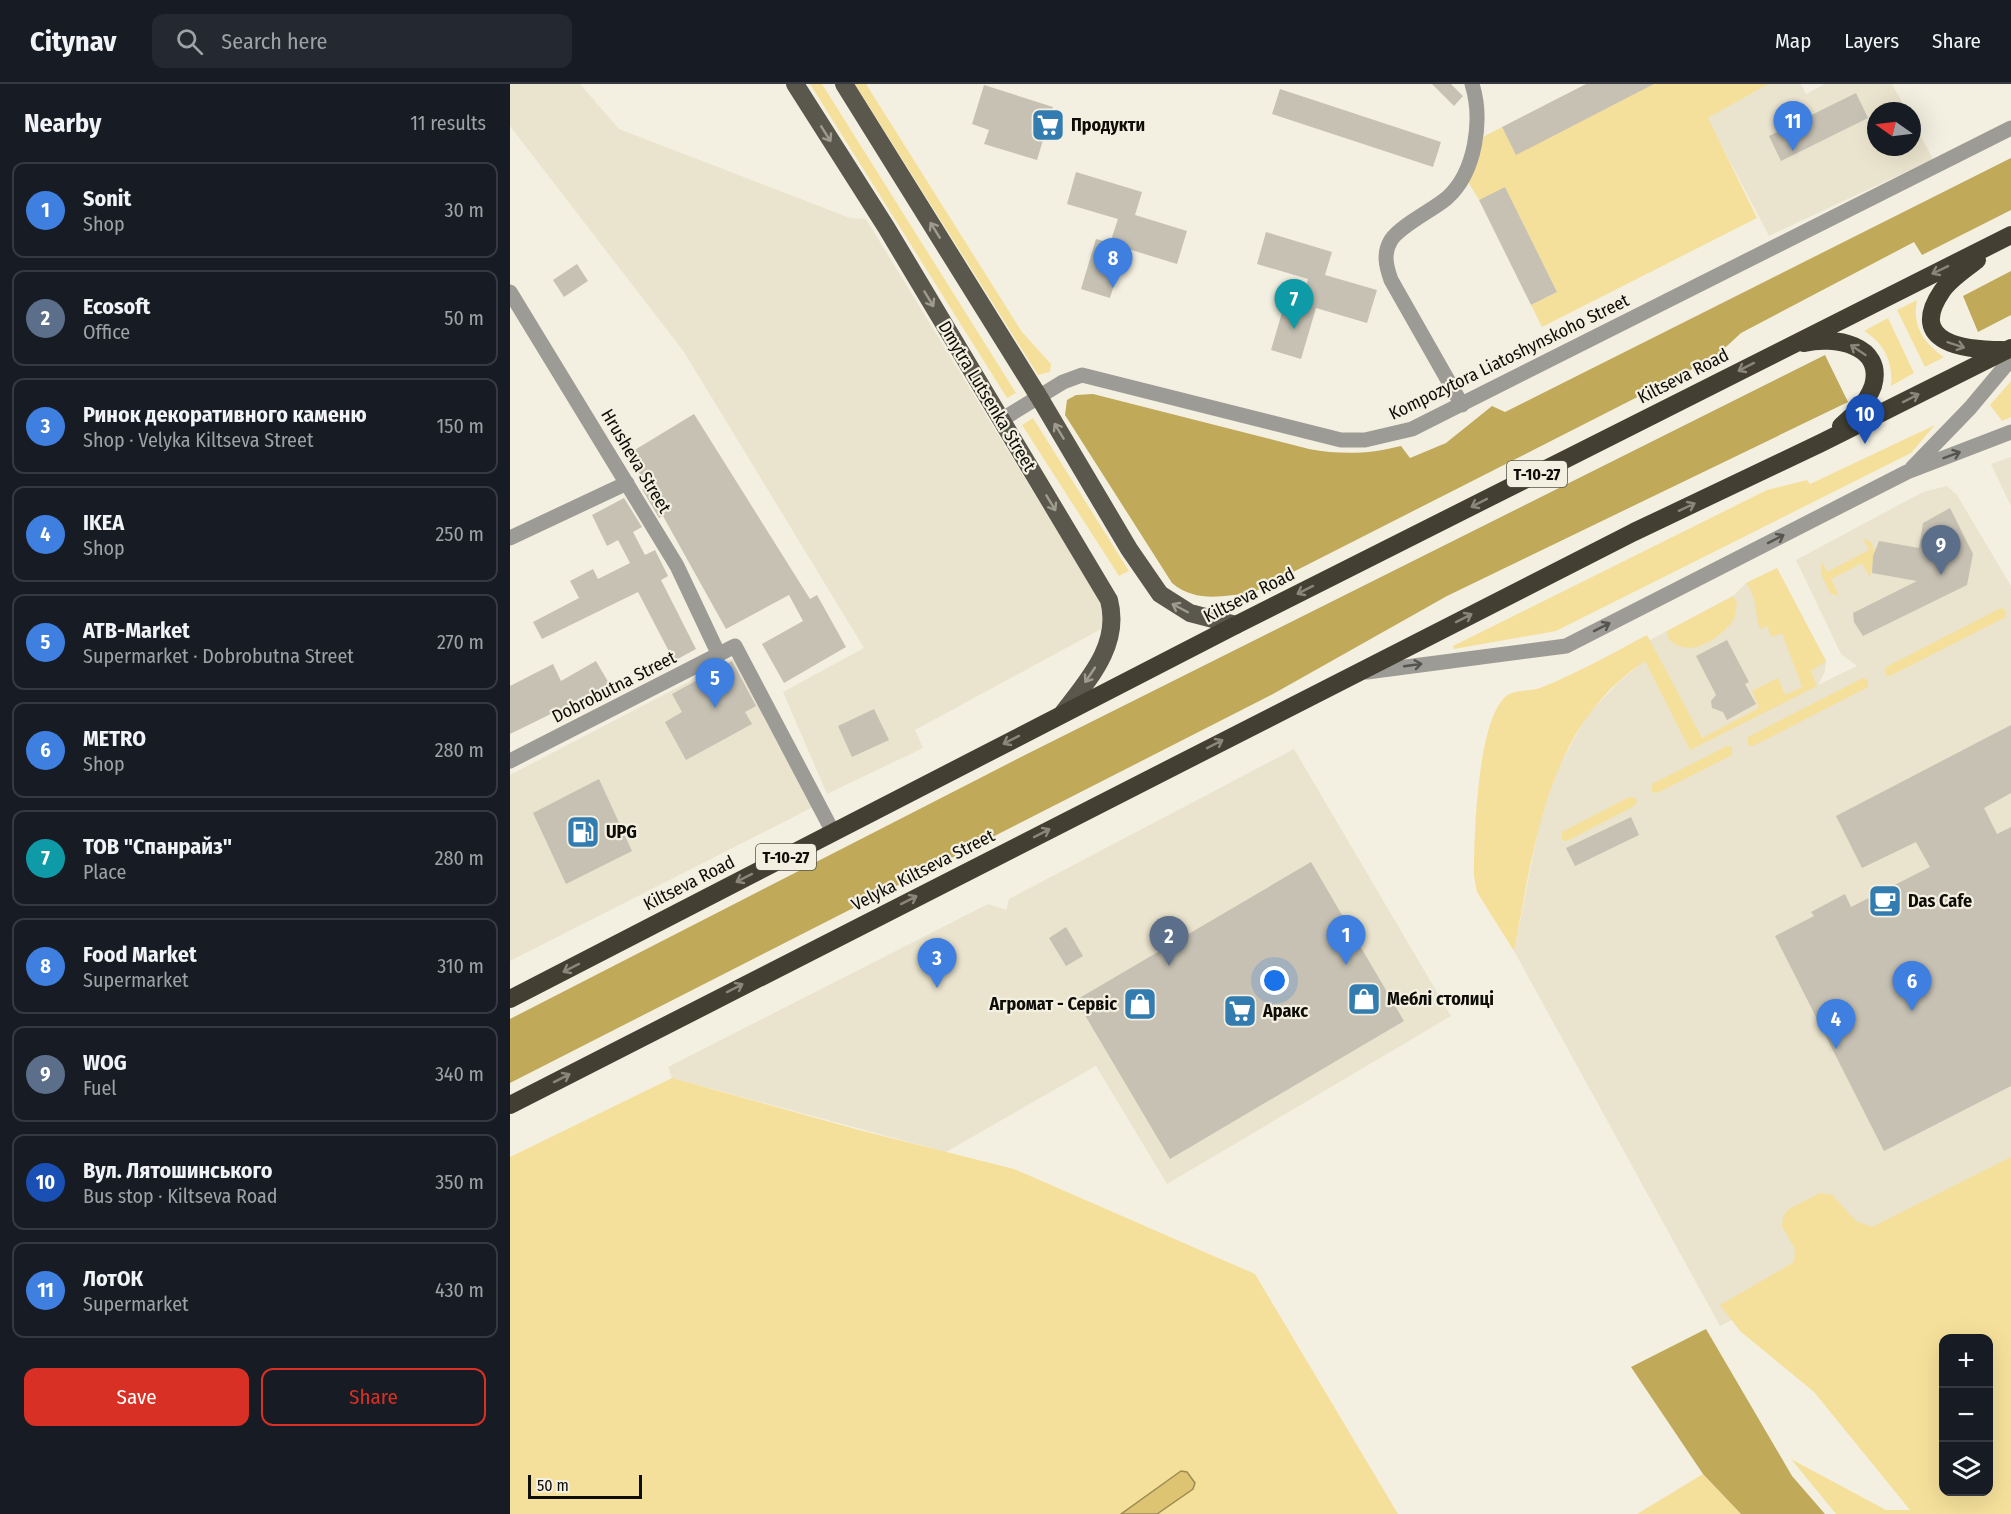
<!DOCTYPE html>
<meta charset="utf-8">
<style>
body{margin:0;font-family:"Fira Sans Condensed",sans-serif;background:#242831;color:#f1f3f6}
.controls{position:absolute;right:18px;bottom:18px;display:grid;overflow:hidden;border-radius:12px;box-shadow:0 6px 24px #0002}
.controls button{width:54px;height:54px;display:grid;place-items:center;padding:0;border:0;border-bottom:2px solid #363941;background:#171b24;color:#f1f3f6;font:30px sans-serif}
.compass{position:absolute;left:1357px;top:18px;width:54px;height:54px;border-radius:50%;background:#171b24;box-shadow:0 6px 24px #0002;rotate:284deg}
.scale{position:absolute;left:18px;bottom:15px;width:114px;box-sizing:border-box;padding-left:6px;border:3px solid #0f0d08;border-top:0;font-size:16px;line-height:21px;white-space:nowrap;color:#0f0d08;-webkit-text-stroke:4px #f4f0e1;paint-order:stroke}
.you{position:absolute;left:765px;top:897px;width:21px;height:21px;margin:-15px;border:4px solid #fff;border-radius:50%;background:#1a73e8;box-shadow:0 0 0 9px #1a73e833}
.badge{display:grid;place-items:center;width:39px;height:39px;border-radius:50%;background:#d93025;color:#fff;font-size:20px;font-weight:700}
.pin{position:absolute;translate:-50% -50px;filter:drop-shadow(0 2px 3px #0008)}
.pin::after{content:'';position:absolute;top:32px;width:21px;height:18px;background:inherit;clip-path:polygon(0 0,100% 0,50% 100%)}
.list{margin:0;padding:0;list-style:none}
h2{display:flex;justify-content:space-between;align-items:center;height:78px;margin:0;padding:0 24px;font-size:26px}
h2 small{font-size:20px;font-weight:400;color:#9ea1a6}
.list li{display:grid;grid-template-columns:39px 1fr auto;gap:18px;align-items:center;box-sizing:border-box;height:96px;margin:0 12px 12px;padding:0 12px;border:2px solid #363941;border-radius:12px}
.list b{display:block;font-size:22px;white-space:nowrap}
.list p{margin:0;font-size:20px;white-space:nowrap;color:#9ea1a6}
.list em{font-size:20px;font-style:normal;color:#9ea1a6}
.actions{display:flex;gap:12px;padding:18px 24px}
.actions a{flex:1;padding:14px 0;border:2px solid #d93025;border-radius:12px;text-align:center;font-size:21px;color:#d93025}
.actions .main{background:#d93025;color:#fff}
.icon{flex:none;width:33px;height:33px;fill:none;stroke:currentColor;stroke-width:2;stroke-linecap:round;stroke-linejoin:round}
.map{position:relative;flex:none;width:1501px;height:1430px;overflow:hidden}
header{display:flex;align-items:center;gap:36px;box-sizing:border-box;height:84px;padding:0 30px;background:#171b24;border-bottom:2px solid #363941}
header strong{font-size:28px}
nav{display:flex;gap:33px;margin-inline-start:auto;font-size:21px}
.search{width:420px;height:54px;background:#242831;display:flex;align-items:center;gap:15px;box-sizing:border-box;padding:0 21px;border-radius:12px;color:#9ea1a6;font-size:22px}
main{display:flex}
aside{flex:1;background:#171b24}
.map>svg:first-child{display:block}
.built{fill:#eae3cd}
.green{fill:#f5e09b;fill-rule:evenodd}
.forest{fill:#c0a958}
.water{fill:#dcc473;stroke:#9e8d53;stroke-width:1.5}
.building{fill:#c6c1b3}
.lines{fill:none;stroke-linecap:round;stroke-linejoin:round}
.minor{stroke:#9d9b95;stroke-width:15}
.major{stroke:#5a574c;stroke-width:18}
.highway{stroke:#433f33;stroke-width:18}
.oneway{stroke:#9f9c8f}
.oneway2{stroke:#8a8679}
.oneway3{stroke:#56544e}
.labels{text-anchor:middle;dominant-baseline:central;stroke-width:4.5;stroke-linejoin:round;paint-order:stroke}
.shield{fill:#f4f0e1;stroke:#545149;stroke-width:1.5}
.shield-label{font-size:16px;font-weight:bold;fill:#0f0d08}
.poi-label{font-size:18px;font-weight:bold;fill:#0f0d08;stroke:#f4f0e1;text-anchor:start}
.street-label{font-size:18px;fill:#0f0d08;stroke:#f4f0e1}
</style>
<header>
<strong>Citynav</strong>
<div class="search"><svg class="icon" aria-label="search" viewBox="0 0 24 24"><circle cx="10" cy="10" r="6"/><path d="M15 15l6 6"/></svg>Search here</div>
<nav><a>Map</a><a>Layers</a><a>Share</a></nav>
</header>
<main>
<aside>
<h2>Nearby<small>11 results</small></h2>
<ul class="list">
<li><span class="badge" style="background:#3f7fe0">1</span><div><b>Sonit</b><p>Shop</p></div><em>30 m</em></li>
<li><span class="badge" style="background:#5c6f8a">2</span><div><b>Ecosoft</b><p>Office</p></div><em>50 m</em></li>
<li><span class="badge" style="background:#3f7fe0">3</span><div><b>Ринок декоративного каменю</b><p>Shop · Velyka Kiltseva Street</p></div><em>150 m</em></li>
<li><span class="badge" style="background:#3f7fe0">4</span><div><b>IKEA</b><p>Shop</p></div><em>250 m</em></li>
<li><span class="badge" style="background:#3f7fe0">5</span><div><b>ATB-Market</b><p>Supermarket · Dobrobutna Street</p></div><em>270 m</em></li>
<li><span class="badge" style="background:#3f7fe0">6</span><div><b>METRO</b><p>Shop</p></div><em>280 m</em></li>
<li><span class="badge" style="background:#0f9aa8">7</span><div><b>ТОВ &quot;Спанрайз&quot;</b><p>Place</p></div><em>280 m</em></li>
<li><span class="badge" style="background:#3f7fe0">8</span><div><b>Food Market</b><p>Supermarket</p></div><em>310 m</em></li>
<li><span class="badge" style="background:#5c6f8a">9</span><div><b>WOG</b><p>Fuel</p></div><em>340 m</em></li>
<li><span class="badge" style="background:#1a4fb4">10</span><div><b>Вул. Лятошинського</b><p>Bus stop · Kiltseva Road</p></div><em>350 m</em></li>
<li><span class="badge" style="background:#3f7fe0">11</span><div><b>ЛотОК</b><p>Supermarket</p></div><em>430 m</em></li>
</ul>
<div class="actions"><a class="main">Save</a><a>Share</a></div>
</aside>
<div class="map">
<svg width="1501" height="1430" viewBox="0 0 1501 1430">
<rect width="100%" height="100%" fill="#f4f0e1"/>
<path class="built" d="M0,0H70L109,45L340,134L356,135L596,527L593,544L405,646L413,664L317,710L273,608L354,564L174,268L0,42Z
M1258,0H1291L1296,10L1315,0H1382L1397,27H1366V63H1402V36L1423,75L1259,152L1197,34Z
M1501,373V422L1481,380Z
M1437,402L1447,411L1501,502V1091L1210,1242L1004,867L1031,732L1049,682L1078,630L1109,598L1134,577L1127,563L1223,512L1236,499L1267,484L1316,577L1315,587L1308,601L1347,582L1331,570L1286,476L1413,408Z
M226,573L303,723L0,877V691Z
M784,665L941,932L657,1100L586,982L436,1068L162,994L158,983L478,820L496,826L499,815Z"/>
<path class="green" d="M300,0H312L506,309L497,314Z
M345,0H356L512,248L541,280L540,288L528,291Z
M1144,0H1258L1198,34L1247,134L1032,243L1021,221L1047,208L995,104L969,116L957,96L969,55L992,43L1006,70Z
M1407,216C1402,241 1413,259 1434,273L1415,283L1387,226Z
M1378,234L1404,289L1381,302C1383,278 1375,260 1354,247Z
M1501,297V333L1492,337L1480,321Z
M523,334L619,487L609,492L512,341Z
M1425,341L1401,369L1046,547L944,565L943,562L1257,406L1297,396L1300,400Z
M1353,454L1361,458L1365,468L1360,493L1352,479L1321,495L1329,512L1320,509L1312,492L1311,476L1317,488L1359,466Z
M1267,484L1316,577L1301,587L1307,602L1180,666L1135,577C1036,643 1025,760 1004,867L967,808L964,792C964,752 967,640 995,613C1004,605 1019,608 1030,604C1066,590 1103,569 1137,551L1192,654L1249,624L1242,607L1268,594L1275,611L1292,603L1272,549L1261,553L1257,542L1250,545C1244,528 1248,514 1236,499Z
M1223,512L1227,519L1224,536C1209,555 1178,577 1158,554L1157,547Z
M1491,524L1495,526L1496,533L1380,592L1375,591L1376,583Z
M1353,594L1358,596V603L1243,662L1238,661V653Z
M1217,662L1222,663V671L1147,709L1142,708V700Z
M1119,713L1125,714L1127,718L1124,722L1057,757L1052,756V748Z
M162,994L349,1046L504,1085L745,1190L888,1430H0V1073Z
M1501,1073V1430H1326L1281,1375L1376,1426H1400L1304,1308L1230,1247L1210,1221L1284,1178L1285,1165L1272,1143L1273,1133L1279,1125L1310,1109L1322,1111L1346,1137L1362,1143ZM1434,1254H1478V1408H1434Z
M1193,1390L1231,1430H1127Z"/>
<path class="forest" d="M1501,74V126L1412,171L1404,158L1231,249L1204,274L742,509C712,512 686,519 662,499L555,331L557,316L566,311L583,310L799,365C832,371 859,370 891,362L900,374L936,359L982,322L995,328Z
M1501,187V231L1468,248L1453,212Z
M1315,271L1338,318L937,512L763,610L0,999V935L515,671Z
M1196,1245L1282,1392L1315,1430H1231L1193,1390L1121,1283Z"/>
<path class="water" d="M671,1387L677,1388L685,1399L683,1405L647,1430H611Z"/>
<path class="building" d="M922,0H941L953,12L944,22Z
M1076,0H1144L1006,71L992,43Z
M474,1L543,23L527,76L474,60L479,46L462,40Z
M770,5L931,58L923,83L762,30Z
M1346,9L1358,34L1271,77L1259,52Z
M566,88L632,108L625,131L677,147L667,180L615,164L600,214L571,205L586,155L600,159L608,135L557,120Z
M995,103L1047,208L1021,221L969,116Z
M756,148L822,168L815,191L867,206L857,239L806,224L791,275L761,266L776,215L791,219L798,195L747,180Z
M67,180L78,197L54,213L43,196Z
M184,330L300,515L307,511L336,563L274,599L252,560L293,537L279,511L216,545L153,432L149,434L132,405L137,403L118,370Z
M114,414L132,443L123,448L135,471L145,466L158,492L151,496L186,565L164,577L128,508L32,555L23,538L69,514L60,497L83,485L88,495L120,479L108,456L97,462L82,431Z
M1440,424L1463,470L1457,501L1353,552L1344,538L1343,529L1407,497L1362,489L1363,472L1369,457L1409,464L1413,439Z
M1217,556L1239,598L1235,600L1246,620L1217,636L1213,628L1202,624L1201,617L1206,611L1186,572Z
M86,577L100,601L0,650V602L43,580L51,597Z
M222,577L246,622L235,628L242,640L176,676L155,638L172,628L162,610Z
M364,625L379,656L342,673L328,642Z
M1501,641V709L1474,724L1487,750L1501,743V1002L1374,1067L1265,852L1304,832L1301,828L1335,810L1341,823L1420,783L1406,758L1352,784L1326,732Z
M89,695L122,767L56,800L23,729Z
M1121,733L1129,751L1065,782L1056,764Z
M801,778L894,937L660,1075L566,916Z
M556,843L573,872L556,882L539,854Z"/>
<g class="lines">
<path class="minor" d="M0,208L167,482L209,571
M952,321L881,196C876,182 873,169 881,156C891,141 923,126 937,114C966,88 973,35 962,0
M491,336L553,298L572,291L831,356H855L902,345L1501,44
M1402,384L1460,324L1501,275
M0,454L117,399
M857,588L1056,562L1397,388L1501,348
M0,677L225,562L323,748"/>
<path class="major" d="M285,0L376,143L599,516C611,561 578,596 553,629
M334,0L529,313L619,465L650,510L680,529L726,541"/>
<path class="highway" d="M1467,176C1456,185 1440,195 1432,207C1396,260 1456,266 1493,266
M1294,259C1323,252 1375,260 1363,302C1357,319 1344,331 1331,342
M0,915L726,541L1501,151
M0,1021L1124,448L1311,359L1501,264"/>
</g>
<defs><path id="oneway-shaft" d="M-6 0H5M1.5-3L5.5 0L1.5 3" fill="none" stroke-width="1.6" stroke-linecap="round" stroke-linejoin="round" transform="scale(1.5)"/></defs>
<g class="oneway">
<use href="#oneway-shaft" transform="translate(316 50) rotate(58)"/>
<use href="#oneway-shaft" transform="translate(425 146) rotate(-122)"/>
<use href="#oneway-shaft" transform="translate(419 215) rotate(59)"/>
<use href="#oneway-shaft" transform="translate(549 347) rotate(-121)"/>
<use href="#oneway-shaft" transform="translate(541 419) rotate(59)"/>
<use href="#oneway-shaft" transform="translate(670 524) rotate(-152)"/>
<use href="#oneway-shaft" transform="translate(580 591) rotate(124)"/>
</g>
<g class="oneway2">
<use href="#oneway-shaft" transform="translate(1430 186) rotate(154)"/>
<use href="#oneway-shaft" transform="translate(1446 261) rotate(18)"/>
<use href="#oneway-shaft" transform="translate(1348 266) rotate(-146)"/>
<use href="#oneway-shaft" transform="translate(1236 283) rotate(153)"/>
<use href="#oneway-shaft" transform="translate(1401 314) rotate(-27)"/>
<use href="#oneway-shaft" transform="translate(969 419) rotate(153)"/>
<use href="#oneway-shaft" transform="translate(1177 423) rotate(-25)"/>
<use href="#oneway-shaft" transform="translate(795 506) rotate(153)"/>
<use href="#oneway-shaft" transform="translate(954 534) rotate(-27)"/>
<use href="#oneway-shaft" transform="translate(501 656) rotate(153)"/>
<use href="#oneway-shaft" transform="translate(705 660) rotate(-27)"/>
<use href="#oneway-shaft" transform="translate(532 749) rotate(-27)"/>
<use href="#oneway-shaft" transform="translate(234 794) rotate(153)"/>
<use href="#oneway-shaft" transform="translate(399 816) rotate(-27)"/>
<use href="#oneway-shaft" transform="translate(61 884) rotate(153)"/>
<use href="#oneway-shaft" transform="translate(225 904) rotate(-27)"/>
<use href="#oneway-shaft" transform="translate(52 994) rotate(-27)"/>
</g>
<g class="oneway3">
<use href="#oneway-shaft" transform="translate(1442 371) rotate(-21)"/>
<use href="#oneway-shaft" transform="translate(1266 455) rotate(-27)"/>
<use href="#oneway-shaft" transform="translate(1092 543) rotate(-27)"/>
<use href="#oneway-shaft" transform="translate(903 581) rotate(-8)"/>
</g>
<defs>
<symbol id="supermarket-square" viewBox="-11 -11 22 22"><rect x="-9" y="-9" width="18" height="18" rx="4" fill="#337cb0" stroke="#f4f0e1"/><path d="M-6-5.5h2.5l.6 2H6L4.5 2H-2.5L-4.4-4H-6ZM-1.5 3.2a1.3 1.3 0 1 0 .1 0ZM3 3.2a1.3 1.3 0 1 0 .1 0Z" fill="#fff"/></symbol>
<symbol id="fuel-square" viewBox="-11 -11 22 22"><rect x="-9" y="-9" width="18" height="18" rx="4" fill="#337cb0" stroke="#f4f0e1"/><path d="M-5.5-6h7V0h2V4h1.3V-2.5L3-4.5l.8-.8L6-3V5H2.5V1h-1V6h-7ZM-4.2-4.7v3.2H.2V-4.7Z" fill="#fff"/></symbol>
<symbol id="cafe-square" viewBox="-11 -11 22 22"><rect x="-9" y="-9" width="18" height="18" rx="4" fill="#337cb0" stroke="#f4f0e1"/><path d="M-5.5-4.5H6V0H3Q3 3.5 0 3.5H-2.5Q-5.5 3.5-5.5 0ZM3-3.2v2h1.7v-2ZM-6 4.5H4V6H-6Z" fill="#fff"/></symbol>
<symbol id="shop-square" viewBox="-11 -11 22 22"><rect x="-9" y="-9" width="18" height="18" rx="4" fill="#337cb0" stroke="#f4f0e1"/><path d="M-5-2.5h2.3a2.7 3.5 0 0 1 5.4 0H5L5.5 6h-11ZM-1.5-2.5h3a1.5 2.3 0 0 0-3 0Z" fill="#fff"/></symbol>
</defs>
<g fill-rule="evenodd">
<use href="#supermarket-square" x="519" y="22" width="38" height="38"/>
<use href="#fuel-square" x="54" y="729" width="38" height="38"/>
<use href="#cafe-square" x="1356" y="798" width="38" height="38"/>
<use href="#shop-square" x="835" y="896" width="38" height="38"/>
<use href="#shop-square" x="611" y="901" width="38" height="38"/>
<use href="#supermarket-square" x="711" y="908" width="38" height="38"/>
</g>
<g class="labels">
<g class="shield">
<rect x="997" y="377" width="60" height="26" rx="4.5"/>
<rect x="246" y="760" width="60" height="26" rx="4.5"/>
</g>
<g class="shield-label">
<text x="1027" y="390">Т-10-27</text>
<text x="276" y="773">Т-10-27</text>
</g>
<g class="poi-label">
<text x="561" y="41">Продукти</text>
<text x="96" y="748">UPG</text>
<text x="1398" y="817">Das Cafe</text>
<text x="877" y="915">Меблі столиці</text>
<text x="607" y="920" text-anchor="end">Агромат - Сервіс</text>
<text x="753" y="927">Аракс</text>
</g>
<g class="street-label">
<text transform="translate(999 273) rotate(-26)">Kompozytora Liatoshynskoho Street</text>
<text transform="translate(1173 292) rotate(-27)">Kiltseva Road</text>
<text transform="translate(477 312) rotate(59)">Dmytra Lutsenka Street</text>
<text transform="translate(126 377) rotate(59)">Hrusheva Street</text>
<text transform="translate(739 511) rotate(-27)">Kiltseva Road</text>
<text transform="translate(104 603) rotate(-27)">Dobrobutna Street</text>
<text transform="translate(413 786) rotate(-27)">Velyka Kiltseva Street</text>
<text transform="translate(179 799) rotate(-27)">Kiltseva Road</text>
</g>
</g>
</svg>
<div class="controls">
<button>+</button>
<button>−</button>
<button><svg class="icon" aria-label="layers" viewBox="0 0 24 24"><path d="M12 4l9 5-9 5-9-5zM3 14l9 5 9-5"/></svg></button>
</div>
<svg class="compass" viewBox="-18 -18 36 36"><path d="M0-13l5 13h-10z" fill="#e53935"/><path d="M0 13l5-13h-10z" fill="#9ea1a6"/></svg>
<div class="scale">50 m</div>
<div class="you"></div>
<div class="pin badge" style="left:836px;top:881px;background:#3f7fe0">1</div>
<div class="pin badge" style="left:659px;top:882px;background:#5c6f8a">2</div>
<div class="pin badge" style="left:427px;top:904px;background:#3f7fe0">3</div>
<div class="pin badge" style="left:1326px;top:965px;background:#3f7fe0">4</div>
<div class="pin badge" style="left:205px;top:624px;background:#3f7fe0">5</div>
<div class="pin badge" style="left:1402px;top:927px;background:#3f7fe0">6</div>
<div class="pin badge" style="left:784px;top:245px;background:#0f9aa8">7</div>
<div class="pin badge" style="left:603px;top:204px;background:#3f7fe0">8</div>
<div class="pin badge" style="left:1431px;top:491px;background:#5c6f8a">9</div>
<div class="pin badge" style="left:1355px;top:360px;background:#1a4fb4">10</div>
<div class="pin badge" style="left:1283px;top:67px;background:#3f7fe0">11</div>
</div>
</main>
